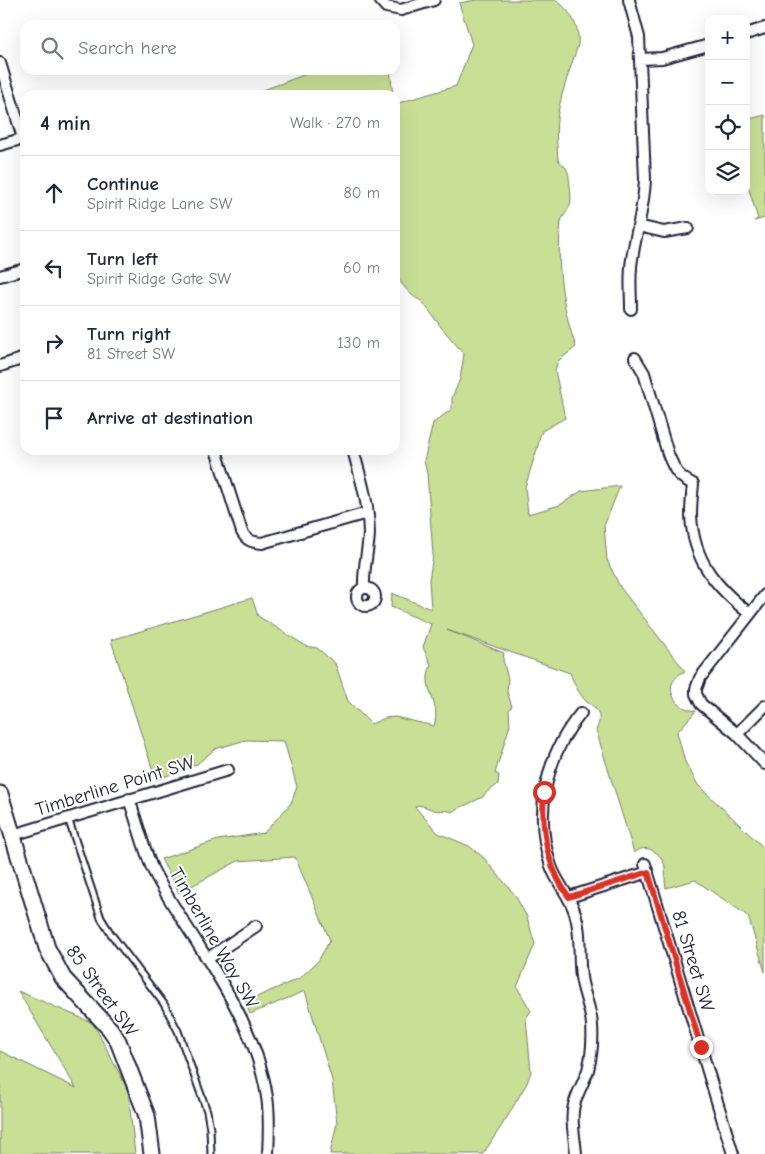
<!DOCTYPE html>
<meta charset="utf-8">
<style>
body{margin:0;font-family:"Comic Neue",sans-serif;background:#f6f6f7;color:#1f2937}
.controls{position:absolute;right:15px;top:15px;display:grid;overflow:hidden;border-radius:10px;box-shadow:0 5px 20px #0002}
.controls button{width:45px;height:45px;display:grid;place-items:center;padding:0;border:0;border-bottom:1px solid #e0e1e3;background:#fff;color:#1f2937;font:25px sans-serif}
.stop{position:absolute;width:15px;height:15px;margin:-11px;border:4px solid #d93025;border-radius:50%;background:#fff}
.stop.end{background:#d93025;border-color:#fff;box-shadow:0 1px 5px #0008}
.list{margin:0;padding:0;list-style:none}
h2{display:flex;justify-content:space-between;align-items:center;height:65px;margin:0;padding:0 20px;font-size:21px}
h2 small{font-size:16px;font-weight:400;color:#747a83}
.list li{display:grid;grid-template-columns:32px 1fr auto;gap:15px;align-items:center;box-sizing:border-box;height:75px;padding:0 20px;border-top:1px solid #e0e1e3}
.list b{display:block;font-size:19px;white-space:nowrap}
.list p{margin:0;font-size:16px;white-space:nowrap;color:#747a83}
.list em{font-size:16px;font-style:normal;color:#747a83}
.icon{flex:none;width:28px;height:28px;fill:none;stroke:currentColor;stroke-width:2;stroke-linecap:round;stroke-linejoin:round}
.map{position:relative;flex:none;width:765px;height:1154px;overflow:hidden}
.search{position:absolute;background:#fff;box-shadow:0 5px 20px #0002;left:20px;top:20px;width:380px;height:55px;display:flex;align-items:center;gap:12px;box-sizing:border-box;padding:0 18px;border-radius:15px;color:#747a83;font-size:19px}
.panel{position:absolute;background:#fff;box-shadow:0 5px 20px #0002;left:20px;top:90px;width:380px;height:365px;border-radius:15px}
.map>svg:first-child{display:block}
.green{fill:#c9df95;stroke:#768068}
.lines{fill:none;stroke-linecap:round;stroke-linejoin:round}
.lane-casing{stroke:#22223b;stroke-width:9}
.street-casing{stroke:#22223b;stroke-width:14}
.secondary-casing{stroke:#22223b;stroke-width:19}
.lane{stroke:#fff;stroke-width:5}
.street{stroke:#fff;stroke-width:10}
.secondary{stroke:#fff;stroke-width:15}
.route{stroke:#d93025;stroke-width:6}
.labels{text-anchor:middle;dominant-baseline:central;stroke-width:4;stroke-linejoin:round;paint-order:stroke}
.street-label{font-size:19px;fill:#22223b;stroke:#fff}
</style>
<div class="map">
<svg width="765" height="1154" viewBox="0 0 765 1154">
<rect width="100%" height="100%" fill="#fff"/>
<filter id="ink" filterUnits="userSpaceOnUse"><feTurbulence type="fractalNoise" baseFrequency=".02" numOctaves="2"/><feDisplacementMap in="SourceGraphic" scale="10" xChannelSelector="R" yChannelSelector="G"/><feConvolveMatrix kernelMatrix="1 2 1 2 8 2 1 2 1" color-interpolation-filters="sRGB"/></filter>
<g filter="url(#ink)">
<path class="green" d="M476,0H557C571,13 580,26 578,45C571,67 562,90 558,113C555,128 557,144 558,160C564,165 569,170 569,178C570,186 572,198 570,205C568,212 562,216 561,222C556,265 562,306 576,347L558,361L555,370L565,418L542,431L540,436L538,446L525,487L528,514L560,505L581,491L620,486L604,526L607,560L620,587L685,671C661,682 671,708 696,711L677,732L685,762L698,785L765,849V972L748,916L695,880L666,888C664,881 666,875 665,868C664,857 652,846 641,849C638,850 636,852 634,853L596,730C600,723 601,714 595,708C592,704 588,704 586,701C578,693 574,683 570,673L447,630L504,653L503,660L508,679L507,692L512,706L509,710L510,725L495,773L499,775L498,784C493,789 486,791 483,797L451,812C445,809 440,812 434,810C428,808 424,806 418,805L415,807L438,833L469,846L483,857L515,895L527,917L535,944L517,987L531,1011L526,1018L531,1072L527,1083L506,1119L483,1154H330L337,1123L332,1080L305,991L250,1014L245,1002L300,978L318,961L330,940L295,857L238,861L179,893L161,859L218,840L264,833L291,803L297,787L284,741L246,740L215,749L197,764L156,780L111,640L252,598L258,616L306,646L317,648L335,663L348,701L371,724L385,718L395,717L434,726C442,701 420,690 431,665L423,647L431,624L391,607L392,593L431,609L429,580L433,555L427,473L424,461L433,423L452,409V398L460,379L464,354L441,327L422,301C410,297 402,284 395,274V104L456,86L472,44L459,3Z
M317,70H390L393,95H250Z
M765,115V218L754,221L758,219L746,180V120Z
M18,991L93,1023L128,1090L135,1154H0V1051L76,1088Z"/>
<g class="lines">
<defs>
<path id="lane" d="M68,818L101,918L111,934L164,1004L178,1031L207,1111L210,1129L211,1154"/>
<path id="street" d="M380,0L386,7L401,10L434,0
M629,0L639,37L645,179C644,207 636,232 632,259C629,276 631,292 631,309
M746,34L765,28
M640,59L662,58L709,45
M0,63L23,138
M0,145L25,138
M638,226L664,232L688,228
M0,276L25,269
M635,358L644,373L668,454C675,471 677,476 693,484C692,494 691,505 691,515C693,561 716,587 750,614
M0,366L25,358
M216,450L242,532C247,541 252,542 262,543L367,513
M353,450C361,479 369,503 369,534C368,552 363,569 364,588
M357 597a9 9 0 1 1 18 0a9 9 0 1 1-18 0Z
M765,595L700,678L696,689V694L701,704L737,734L765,764
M737,734L765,706
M129,799C137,822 143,846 152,868C165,895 185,923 201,949C230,994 259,1043 267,1097C270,1116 269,1135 268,1154
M13,835L228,770
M645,864L733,1154
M569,897L648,872
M207,959L256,926
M576,1154C575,1138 570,1120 574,1105C577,1093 584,1082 588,1070C592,1055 593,1040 592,1025C591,1008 583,993 581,977C578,955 582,934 575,913C570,896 557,883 551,866C533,813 546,755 581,713"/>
<path id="secondary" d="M0,794L47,948L63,978L110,1029L118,1041L147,1116L152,1154"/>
</defs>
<use href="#lane" class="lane-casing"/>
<use href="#street" class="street-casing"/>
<use href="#secondary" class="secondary-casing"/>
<use href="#lane" class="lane"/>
<use href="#street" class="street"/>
<use href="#secondary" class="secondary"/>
</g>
</g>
<g class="lines" filter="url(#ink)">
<path class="route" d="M544,792C541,830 546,866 569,897L648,872L701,1047"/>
</g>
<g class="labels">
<g class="street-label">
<text transform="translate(115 786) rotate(-17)">Timberline Point SW</text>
<text transform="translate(214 938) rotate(60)">Timberline Way SW</text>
<text transform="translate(693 961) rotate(73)">81 Street SW</text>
<text transform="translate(102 991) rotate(54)">85 Street SW</text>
</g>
</g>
</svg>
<div class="controls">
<button>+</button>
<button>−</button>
<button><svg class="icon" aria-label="locate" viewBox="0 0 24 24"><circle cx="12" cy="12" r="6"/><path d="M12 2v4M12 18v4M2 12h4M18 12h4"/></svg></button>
<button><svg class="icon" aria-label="layers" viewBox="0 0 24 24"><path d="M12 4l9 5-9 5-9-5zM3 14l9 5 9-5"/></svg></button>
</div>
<div class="stop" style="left:544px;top:792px"></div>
<div class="stop end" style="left:701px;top:1047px"></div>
<div class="search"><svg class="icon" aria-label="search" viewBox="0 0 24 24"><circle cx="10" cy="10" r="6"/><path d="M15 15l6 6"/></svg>Search here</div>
<section class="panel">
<h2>4 min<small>Walk · 270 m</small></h2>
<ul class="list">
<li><svg class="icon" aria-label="ahead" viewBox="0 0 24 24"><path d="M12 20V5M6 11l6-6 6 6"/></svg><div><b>Continue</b><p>Spirit Ridge Lane SW</p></div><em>80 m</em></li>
<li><svg class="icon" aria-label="left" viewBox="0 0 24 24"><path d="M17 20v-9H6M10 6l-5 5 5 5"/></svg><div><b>Turn left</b><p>Spirit Ridge Gate SW</p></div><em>60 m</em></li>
<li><svg class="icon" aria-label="right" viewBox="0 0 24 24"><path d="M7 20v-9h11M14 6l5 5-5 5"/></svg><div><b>Turn right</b><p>81 Street SW</p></div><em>130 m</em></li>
<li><svg class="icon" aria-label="arrive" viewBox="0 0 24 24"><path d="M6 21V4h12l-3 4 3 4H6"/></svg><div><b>Arrive at destination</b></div></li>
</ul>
</section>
</div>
